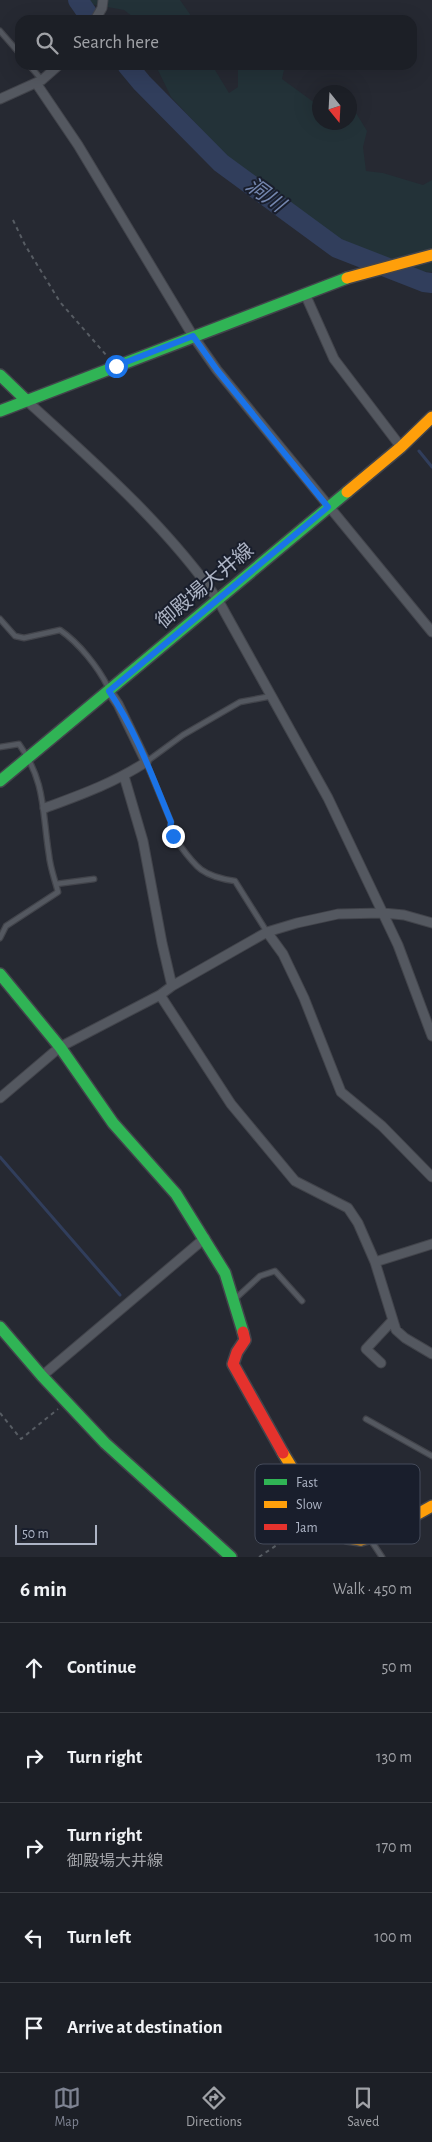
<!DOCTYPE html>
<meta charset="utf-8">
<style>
body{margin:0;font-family:"Alegreya Sans","Noto Sans JP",sans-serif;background:#25272e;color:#f1f3f6}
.compass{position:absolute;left:312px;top:85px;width:45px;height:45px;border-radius:50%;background:#1c1f26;box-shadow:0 5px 20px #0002;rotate:162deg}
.scale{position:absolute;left:15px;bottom:12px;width:82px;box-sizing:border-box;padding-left:5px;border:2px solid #adb4c5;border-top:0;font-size:14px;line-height:18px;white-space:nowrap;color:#adb4c5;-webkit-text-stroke:4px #191e2c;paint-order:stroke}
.stop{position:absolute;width:15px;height:15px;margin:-11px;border:4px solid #1a73e8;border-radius:50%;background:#fff}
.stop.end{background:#1a73e8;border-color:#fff;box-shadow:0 1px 5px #0008}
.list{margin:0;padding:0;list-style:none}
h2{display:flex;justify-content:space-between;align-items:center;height:65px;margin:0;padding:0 20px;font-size:21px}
h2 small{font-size:16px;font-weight:400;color:#a0a2a7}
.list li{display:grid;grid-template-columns:32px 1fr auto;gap:15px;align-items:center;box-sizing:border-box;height:90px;padding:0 20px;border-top:1px solid #3a3d43}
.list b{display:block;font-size:19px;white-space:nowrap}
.list p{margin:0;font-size:16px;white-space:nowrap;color:#a0a2a7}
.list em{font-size:16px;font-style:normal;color:#a0a2a7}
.icon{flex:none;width:28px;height:28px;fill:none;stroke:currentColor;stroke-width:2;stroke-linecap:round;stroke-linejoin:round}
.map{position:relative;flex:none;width:432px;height:1557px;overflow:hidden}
.search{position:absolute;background:#1c1f26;box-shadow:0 5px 20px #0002;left:15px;right:15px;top:15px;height:55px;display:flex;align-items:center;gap:12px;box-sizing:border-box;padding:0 18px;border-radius:15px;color:#a0a2a7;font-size:19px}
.sheet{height:515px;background:#1c1f26}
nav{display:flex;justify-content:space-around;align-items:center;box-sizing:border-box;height:70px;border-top:1px solid #3a3d43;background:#1c1f26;font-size:14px;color:#a0a2a7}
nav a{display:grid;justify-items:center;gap:2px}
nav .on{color:#7e8392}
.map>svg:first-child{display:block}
.green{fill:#233238}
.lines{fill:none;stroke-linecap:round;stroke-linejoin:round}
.stream{stroke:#313e5c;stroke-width:3}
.river{stroke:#313e5c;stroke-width:20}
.lane-casing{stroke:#42444b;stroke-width:7}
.street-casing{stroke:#42444b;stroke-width:11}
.fast-casing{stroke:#42444b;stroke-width:14}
.slow-casing{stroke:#42444b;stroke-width:14}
.jam-casing{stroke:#42444b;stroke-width:14}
.path{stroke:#575c63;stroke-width:2;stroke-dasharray:4 4;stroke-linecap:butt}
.lane{stroke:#545860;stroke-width:4.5}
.street{stroke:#545860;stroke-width:9}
.fast{stroke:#30b455;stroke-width:11}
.slow{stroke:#ff9f0a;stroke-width:11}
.jam{stroke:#e5322d;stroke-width:11}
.route{stroke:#1a73e8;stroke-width:6}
.labels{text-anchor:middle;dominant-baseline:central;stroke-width:4;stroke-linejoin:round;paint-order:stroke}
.street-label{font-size:20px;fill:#adb4c5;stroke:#191e2c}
.water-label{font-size:21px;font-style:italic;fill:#7486ae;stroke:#191e2c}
.key{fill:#191e2c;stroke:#454b5a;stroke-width:1}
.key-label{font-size:14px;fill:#adb4c5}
</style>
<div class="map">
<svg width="432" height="1557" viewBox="0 0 432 1557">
<rect width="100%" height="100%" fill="#262932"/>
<path class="green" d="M83,0H180L194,20H137L124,10L85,3Z
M212,65L229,93L238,87V65H285L282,79L319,106L320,122H350V108H353L367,131L363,147L366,171L383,173L423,185L432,180V272L414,271L335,240L230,160L171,97L156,66Z"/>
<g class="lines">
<path class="stream" d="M419,451L432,467
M0,1157L120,1295"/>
<path class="river" d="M78,0L92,20
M127,65L142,83L221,163L337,248L424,282L432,283"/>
<defs>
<path id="lane" d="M0,31L20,54
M29,65L42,80
M0,619L15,636L24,638L60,630C79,643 98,667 108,687
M0,747L19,744C46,782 42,811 49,855C50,867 55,880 58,892L6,926L0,938
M56,884L94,879
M267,932L235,881C198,876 194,864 173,836L170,830L171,822L146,762L183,735L240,702L272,696
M235,1299L260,1276L275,1271L302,1301
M366,1419L432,1456
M370,1539L382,1557"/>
<path id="street" d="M95,20L102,8L103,0
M36,83L78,145L193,336L217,370L432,632
M0,99L42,80L59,65
M305,294L334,359L401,447
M27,401C94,462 166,525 218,600L328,798L398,945L432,1036
M124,776L143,841L162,943L172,986
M45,808C80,795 114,783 146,762L118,704L109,691
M267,932L283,954L304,998L341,1092L382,1126L432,1177
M160,995L231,1104L295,1181L348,1208L358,1223L375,1262L396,1330L405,1338L432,1354
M0,1098L60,1047L160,995L172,986L267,932L297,923L338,914L383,913L404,915L432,923
M375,1262L432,1244
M381,1363L366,1349L392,1321
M42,1376L205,1238"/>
<path id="fast" d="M0,375L27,401
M0,411L347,278
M0,781L347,492
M0,974L60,1047L113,1123L176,1194L225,1273L243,1332
M0,1327L42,1376L105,1443L231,1557"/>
<path id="slow" d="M347,278L432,255
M347,492L401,447L432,417
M283,1453L325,1522L347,1538L361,1540L382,1534L432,1506"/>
<path id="jam" d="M243,1332L245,1340L237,1352L233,1364L283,1453"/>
</defs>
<use href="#lane" class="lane-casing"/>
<use href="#street" class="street-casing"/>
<use href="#fast" class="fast-casing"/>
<use href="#slow" class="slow-casing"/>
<use href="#jam" class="jam-casing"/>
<path class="path" d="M13,220L25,245L60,302L107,356
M0,1413L21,1439L58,1409
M259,1557L311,1522"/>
<use href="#lane" class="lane"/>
<use href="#street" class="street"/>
<use href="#fast" class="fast"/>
<use href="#slow" class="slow"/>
<use href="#jam" class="jam"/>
</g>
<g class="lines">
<path class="route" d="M116,366L193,336L217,370L328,507L109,691C136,731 153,778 171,822L170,830L173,836"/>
</g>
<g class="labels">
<g class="street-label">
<text transform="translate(205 586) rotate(-40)">御殿場大井線</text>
</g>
<g class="water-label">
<text transform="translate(265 195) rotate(36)">洞川</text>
</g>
</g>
<rect x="255" y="1464" width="165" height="80" rx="8" class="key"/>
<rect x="264" y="1479" width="23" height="6" fill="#30b455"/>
<rect x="264" y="1501" width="23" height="7" fill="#ff9f0a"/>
<rect x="264" y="1524" width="23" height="6" fill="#e5322d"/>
<g class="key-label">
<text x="296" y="1487">Fast</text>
<text x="296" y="1509">Slow</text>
<text x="296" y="1532">Jam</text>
</g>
</svg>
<svg class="compass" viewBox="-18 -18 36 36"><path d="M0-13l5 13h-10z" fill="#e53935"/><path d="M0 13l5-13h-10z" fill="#a0a2a7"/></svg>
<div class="scale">50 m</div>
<div class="stop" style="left:116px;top:366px"></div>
<div class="stop end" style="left:173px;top:836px"></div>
<div class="search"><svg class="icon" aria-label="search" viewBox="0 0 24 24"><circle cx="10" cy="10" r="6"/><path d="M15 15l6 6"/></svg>Search here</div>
</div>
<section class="sheet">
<h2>6 min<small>Walk · 450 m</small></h2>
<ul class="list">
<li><svg class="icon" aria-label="ahead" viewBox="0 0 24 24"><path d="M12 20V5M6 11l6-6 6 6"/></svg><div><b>Continue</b></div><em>50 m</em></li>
<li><svg class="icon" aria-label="right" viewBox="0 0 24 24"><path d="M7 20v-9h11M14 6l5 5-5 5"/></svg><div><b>Turn right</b></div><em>130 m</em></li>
<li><svg class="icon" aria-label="right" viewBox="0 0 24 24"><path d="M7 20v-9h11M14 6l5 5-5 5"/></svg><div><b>Turn right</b><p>御殿場大井線</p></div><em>170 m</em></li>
<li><svg class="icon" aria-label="left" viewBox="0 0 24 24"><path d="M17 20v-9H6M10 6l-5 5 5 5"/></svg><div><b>Turn left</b></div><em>100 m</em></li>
<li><svg class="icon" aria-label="arrive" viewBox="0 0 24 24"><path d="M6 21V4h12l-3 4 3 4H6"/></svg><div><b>Arrive at destination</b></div></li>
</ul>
</section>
<nav>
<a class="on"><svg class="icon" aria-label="map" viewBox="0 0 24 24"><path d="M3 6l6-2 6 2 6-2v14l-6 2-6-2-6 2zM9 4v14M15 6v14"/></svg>Map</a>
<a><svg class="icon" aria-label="directions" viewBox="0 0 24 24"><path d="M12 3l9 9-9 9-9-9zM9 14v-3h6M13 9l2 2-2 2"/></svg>Directions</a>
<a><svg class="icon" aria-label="saved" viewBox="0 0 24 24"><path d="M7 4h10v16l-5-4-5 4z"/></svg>Saved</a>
</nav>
